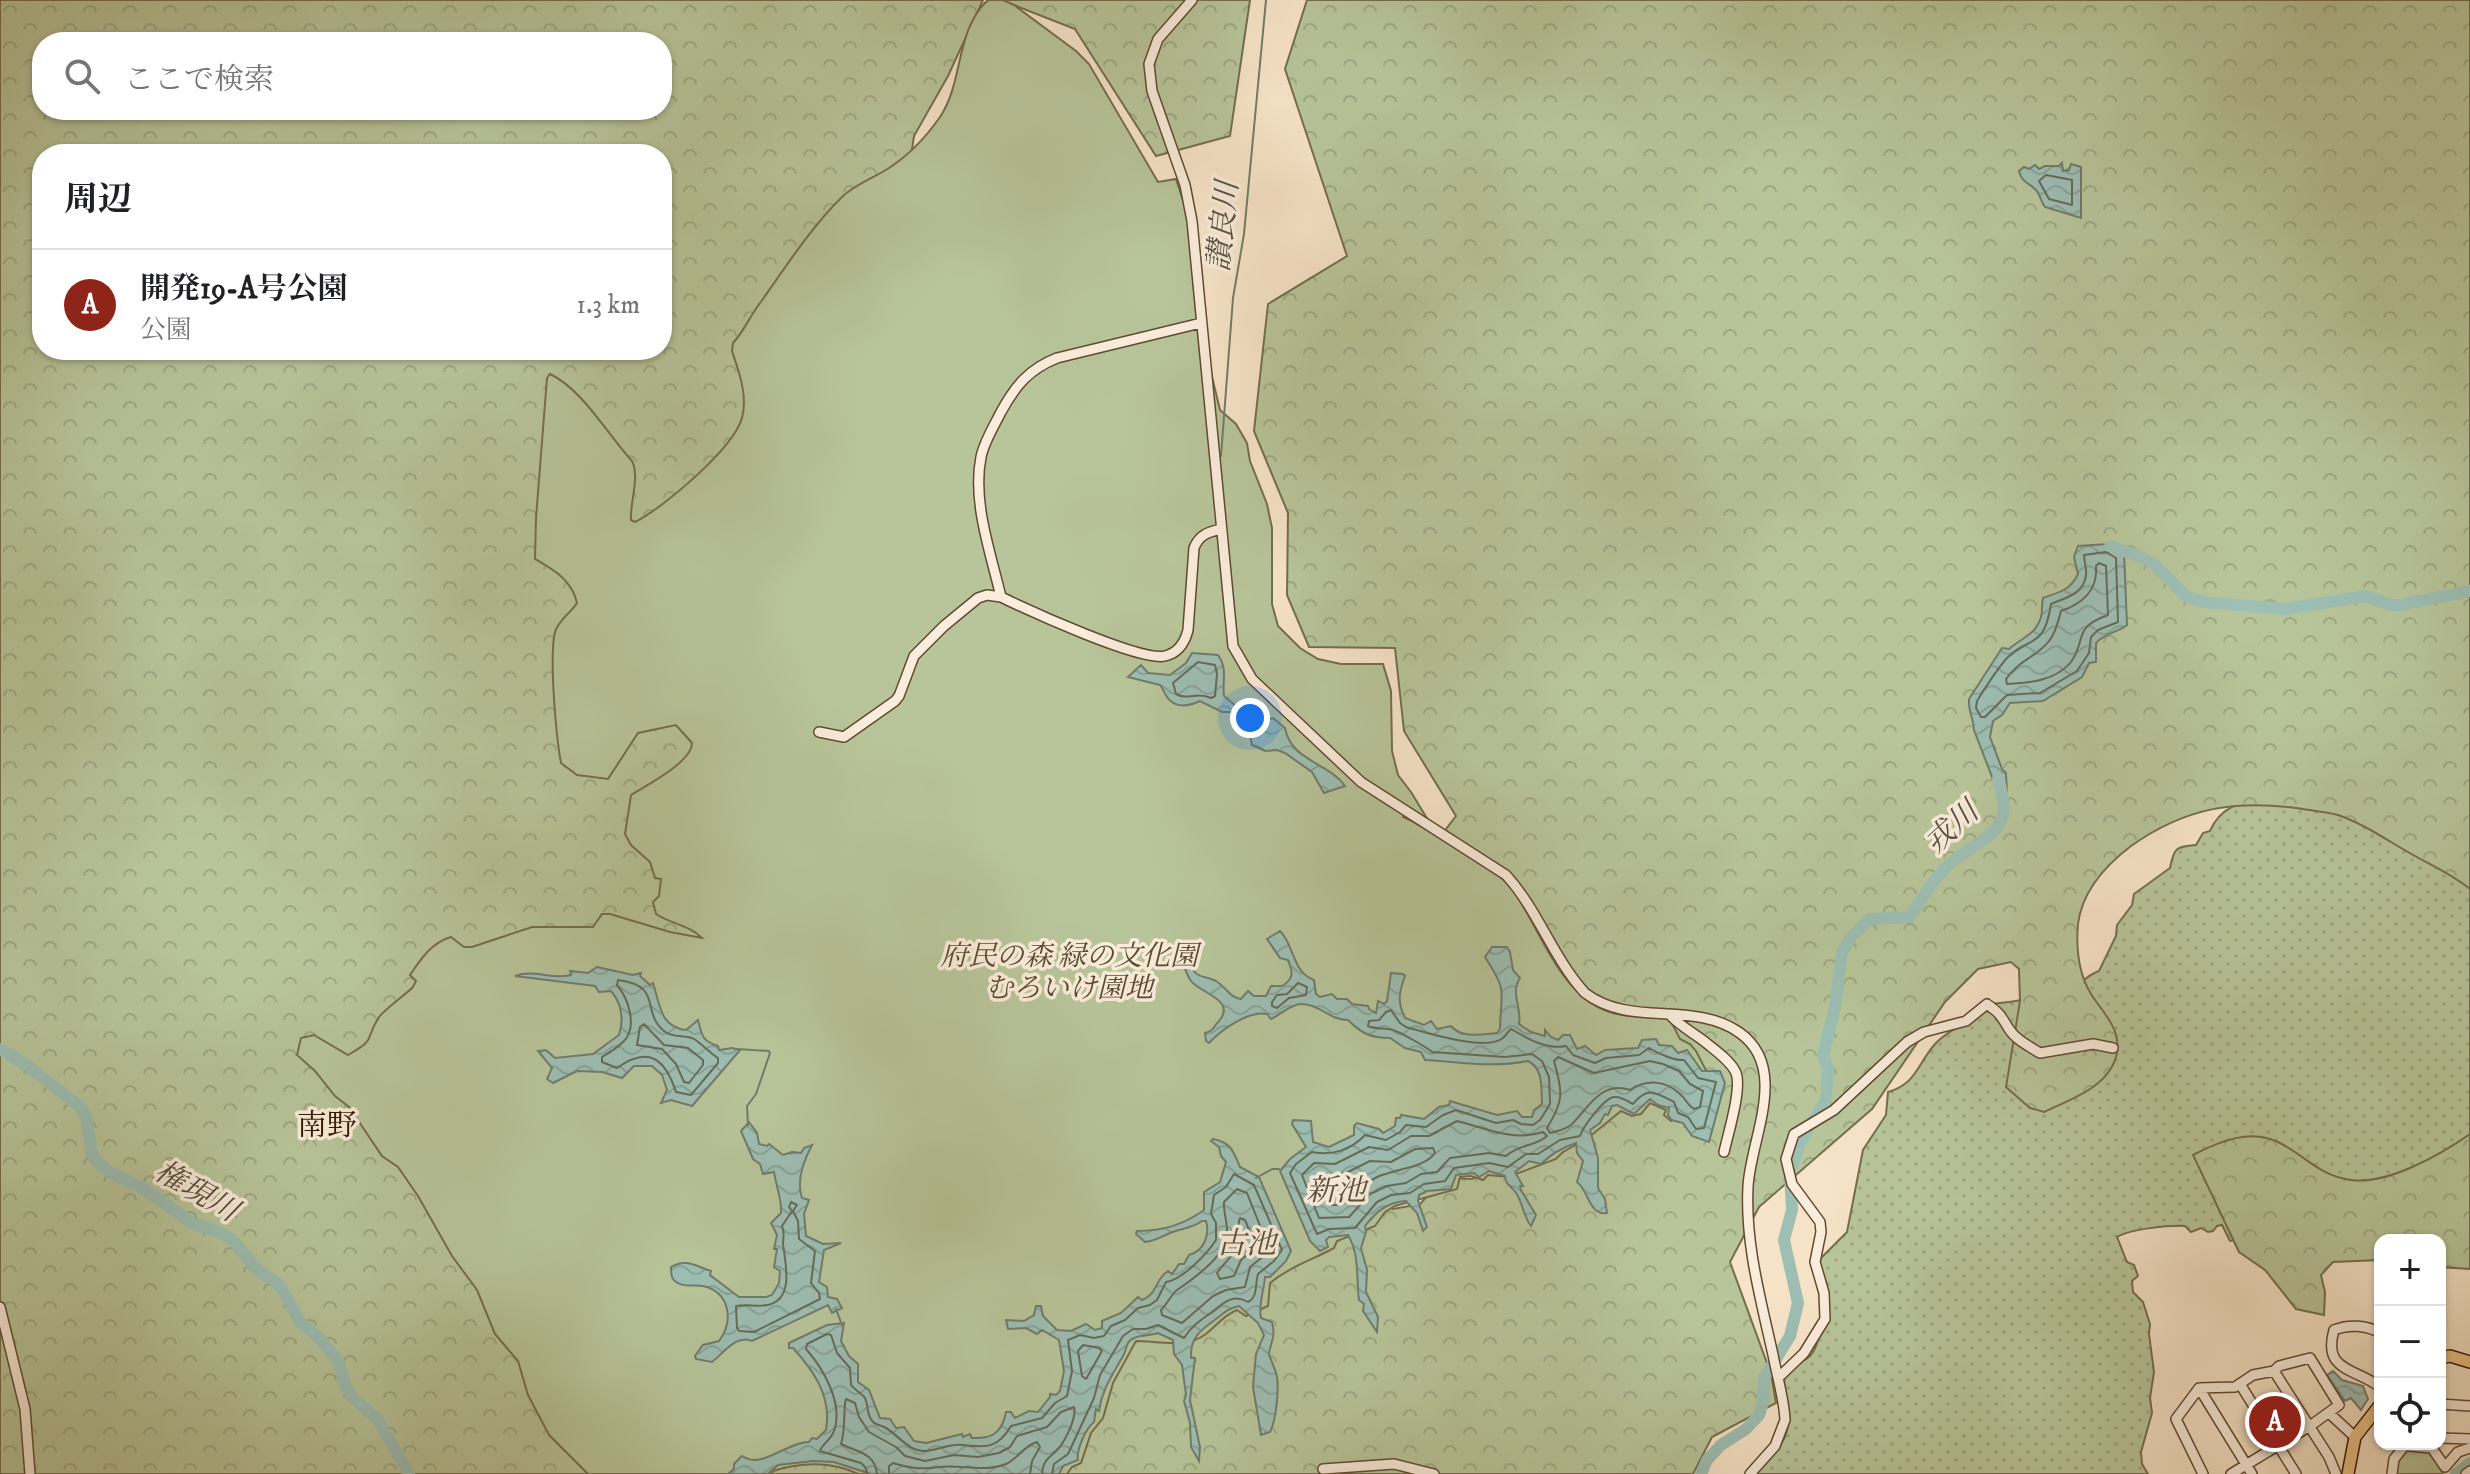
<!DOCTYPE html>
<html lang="ja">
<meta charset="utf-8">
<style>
body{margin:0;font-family:"IM FELL DW Pica","Noto Serif JP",serif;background:#f2f2f2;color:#202124}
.controls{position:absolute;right:24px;bottom:24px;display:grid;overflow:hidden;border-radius:16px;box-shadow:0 2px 6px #0004}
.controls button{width:72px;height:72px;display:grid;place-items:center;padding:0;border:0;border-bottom:2px solid #e0e0e0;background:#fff;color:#202124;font:40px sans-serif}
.you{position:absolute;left:1250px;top:718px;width:28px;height:28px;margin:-20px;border:6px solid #fff;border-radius:50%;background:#1a73e8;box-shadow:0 0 0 12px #1a73e833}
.badge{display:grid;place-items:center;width:52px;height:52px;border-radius:50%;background:#8f2418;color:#fff;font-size:26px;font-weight:700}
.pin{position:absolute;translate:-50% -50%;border:4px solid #fff;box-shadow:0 2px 8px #0006}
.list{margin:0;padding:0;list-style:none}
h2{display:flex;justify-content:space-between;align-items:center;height:104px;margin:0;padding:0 32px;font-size:34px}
h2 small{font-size:26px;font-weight:400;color:#757577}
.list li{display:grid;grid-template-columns:52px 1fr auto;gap:24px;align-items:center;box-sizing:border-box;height:112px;padding:0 32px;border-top:2px solid #e0e0e0}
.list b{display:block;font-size:30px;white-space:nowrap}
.list p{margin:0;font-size:26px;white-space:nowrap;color:#757577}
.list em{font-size:26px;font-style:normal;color:#757577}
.icon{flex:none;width:44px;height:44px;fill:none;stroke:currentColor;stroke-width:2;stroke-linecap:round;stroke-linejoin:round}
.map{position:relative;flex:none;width:2470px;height:1474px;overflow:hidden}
.search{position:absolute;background:#fff;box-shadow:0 2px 6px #0004;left:32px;top:32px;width:640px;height:88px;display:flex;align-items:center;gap:20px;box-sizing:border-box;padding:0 28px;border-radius:32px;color:#757577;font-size:30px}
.panel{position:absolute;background:#fff;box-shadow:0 2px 6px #0004;left:32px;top:144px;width:640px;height:216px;border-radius:32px}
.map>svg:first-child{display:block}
.grass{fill:url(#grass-dots);stroke:#746e4d;stroke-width:2}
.forest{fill:url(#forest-crowns);stroke:#746e4d;stroke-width:2;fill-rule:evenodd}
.green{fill:#b8c59a;stroke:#746e4d;stroke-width:2}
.water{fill:url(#water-waves);stroke:#717c6c;stroke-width:2}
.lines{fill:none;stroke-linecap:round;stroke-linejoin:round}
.shore{stroke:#666b5a;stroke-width:2}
.stream{stroke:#717c6c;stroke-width:2}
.river{stroke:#9dbfb4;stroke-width:12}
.minor-casing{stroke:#614a32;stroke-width:12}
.major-casing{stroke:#2f1700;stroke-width:14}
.minor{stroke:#faeddb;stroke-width:9}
.major{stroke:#ecc284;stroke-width:11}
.labels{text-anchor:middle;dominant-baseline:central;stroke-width:7;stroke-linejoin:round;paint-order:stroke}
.park-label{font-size:28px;font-style:italic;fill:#584b2e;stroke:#faeddb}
.water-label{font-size:30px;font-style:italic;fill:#56523f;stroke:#faeddb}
.neighbourhood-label{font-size:30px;fill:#2f1700;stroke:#faeddb}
</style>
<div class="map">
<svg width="2470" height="1474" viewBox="0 0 2470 1474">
<defs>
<pattern id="grass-dots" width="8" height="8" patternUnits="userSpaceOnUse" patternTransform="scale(2)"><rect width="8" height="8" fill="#b8c59a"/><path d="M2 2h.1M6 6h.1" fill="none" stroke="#9ea883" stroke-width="1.8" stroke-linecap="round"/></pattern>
<pattern id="forest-crowns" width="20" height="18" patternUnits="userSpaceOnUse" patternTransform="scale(2)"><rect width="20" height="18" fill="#b8c59a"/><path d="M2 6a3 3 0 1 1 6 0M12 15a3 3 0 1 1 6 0" fill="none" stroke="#9ea883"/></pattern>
<pattern id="water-waves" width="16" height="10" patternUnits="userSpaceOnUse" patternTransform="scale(2)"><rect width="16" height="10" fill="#9dbfb4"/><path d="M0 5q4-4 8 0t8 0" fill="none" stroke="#88a399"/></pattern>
</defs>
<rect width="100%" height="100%" fill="#f7e4c8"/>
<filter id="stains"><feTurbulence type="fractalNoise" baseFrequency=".0025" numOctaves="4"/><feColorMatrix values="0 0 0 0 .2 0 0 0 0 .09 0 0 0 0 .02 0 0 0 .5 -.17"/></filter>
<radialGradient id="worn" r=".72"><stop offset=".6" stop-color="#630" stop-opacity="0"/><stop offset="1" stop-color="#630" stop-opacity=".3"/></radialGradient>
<path class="grass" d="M2265,796L2470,843V1203L2230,1241L2222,1225L2217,1226L2213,1231L2208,1232L2201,1228L2191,1232L2185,1226C2170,1225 2130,1229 2117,1237L2127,1262L2134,1265L2138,1276L2132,1281L2133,1292L2143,1302L2150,1324L2149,1334L2154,1372L2150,1398L2152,1413L2141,1452L2142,1464L2148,1474H1754C1802,1425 1785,1435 1784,1375C1791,1364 1802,1364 1810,1356C1827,1338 1820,1285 1819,1260L1847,1232L1863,1150L1886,1115L1888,1092C1917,1084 1918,1062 1936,1043C1948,1030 1970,1021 1985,1010L1987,1004C2015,1003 2051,995 2077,984C2085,980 2090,974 2099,971L2116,936L2117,925L2132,905L2134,894L2170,868C2174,847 2176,847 2196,845L2203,833L2210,831C2220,807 2241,802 2265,796Z"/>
<path class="forest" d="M0,0H983L948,76L914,136L907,182L1419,864L1456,816L1404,731L1395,648L1309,647L1287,595L1288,513L1254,431L1268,304L1347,256L1285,69L1307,0H2470V889C2450,873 2430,865 2408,852C2385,839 2364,824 2338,815C2327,812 2314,811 2303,809C2237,799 2186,807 2131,846C2106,865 2082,892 2078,924C2076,948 2078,973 2091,994C2103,1013 2121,1028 2117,1053C2110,1087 2071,1099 2044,1112L2030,1108L2006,1087L2020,1001L2019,969L2011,962L1978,969L1945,1002L1872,1109L1759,1207L1730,1262L1771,1374L1776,1403L1712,1437L1693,1474H0ZM42,42H662V110H42ZM42,154H662V350H42ZM1630,1011L1674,1052L1506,1154L1472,1179L1444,1178L1420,1204L1393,1209L1365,1194L788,1387Z
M1001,0H1250L1230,136L1156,156L1075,29Z
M2470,1134V1269L2440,1267V1240H2380V1260L2333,1262L2321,1275L2325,1292L2324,1315L2296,1309L2265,1270L2239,1252L2193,1155C2220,1141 2251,1128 2280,1143C2307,1157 2318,1175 2351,1180C2387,1185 2440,1155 2470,1134Z"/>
<path class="green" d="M988,0H1003L1014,5L1076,51L1089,64L1158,182L1176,179L1187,213L1200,354L1209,364L1220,410L1236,424L1247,443L1250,461L1267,504L1272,528V604L1278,626L1300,648L1318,659L1341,664H1383L1391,691L1392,751L1398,775L1411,792L1428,820L1407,806L1403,817C1419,823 1502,875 1511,887C1538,924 1557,989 1602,1009C1621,1018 1648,1017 1669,1018L1680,1039L1690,1044L1696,1051L1713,1084L1692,1109L1671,1121L1664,1115L1666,1110L1650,1103L1641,1114L1632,1116L1621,1111L1588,1138L1563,1152L1556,1159L1508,1177L1488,1175L1483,1180L1471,1176L1460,1177L1457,1189L1395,1206L1385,1212L1375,1226L1337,1241L1334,1248C1312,1260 1291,1266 1270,1283L1268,1306L1246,1316L1237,1310C1224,1315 1217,1325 1206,1334C1186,1349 1158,1341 1136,1341L1113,1383L1103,1418L1091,1433L1081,1463L1072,1467L1067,1474H858C832,1461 801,1462 773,1471L772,1474H588L549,1435L528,1395L518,1361L495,1334L477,1290L452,1256L418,1196L398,1167L382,1156L349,1107L335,1096L315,1071L297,1055L301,1038L314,1035L348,1055C378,1038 364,1040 379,1017C386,1008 404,996 413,987L416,981L410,975C420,960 432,942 451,937L464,947H472L532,927H593L602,914H610L670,932L702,938C689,925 671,924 656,914L653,902L659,896L661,879L655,878L650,862L631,845L625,834L631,795C647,785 692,762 692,743L676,725L638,733L608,779L577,775L561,763C556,736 549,657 555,632C559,619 570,614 577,603C572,580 554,570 535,559L536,518L547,378L550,374C582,389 608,435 632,461C640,477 630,501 631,520L635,522C663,508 733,449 742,418C748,396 739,372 732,351L733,343C744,331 750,316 760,303C785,268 812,226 842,197C855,184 874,178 889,168C909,155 926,137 940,117C964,81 955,30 988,0Z
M2272,1403L2290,1432L2278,1440L2260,1411Z
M2406,1449L2427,1450L2444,1470L2442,1474H2395L2397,1460Z"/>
<path class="water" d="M2062,163L2063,171L2069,170L2071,164L2081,167V218L2045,207C2041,202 2040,194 2036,190C2028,182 2022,183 2019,171L2024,167L2029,169L2035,165L2039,169L2045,166H2059Z
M2108,544L2124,552L2127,625C2117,633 2105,633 2096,643V662L2089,663L2082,677L2043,701L2010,703L2002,715L1993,721L1990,737L2002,769L2006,773L2007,793L1999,795L1974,730C1974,719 1968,712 1969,699L2002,648L2009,649C2021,638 2036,635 2041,617C2043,611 2041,605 2043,598C2059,592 2070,591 2078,574L2074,557L2078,546Z
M1192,653L1218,655C1228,669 1222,680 1224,696L1237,707L1235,712H1222L1200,701C1189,706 1175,709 1167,697C1164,693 1163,688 1160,685L1128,677L1141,665L1148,673L1170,675L1186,663Z
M1257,718L1263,721L1273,718L1285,728C1291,761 1329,763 1345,786L1324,793L1312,772L1285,753L1277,750L1265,751L1252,745L1250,735L1244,728Z
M1280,931C1295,946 1292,972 1314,980L1316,994L1320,997L1332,994L1337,999H1347L1352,1004L1368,1006L1369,1009L1376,1013L1378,1001L1384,1004L1387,1001L1391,973L1403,974L1405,976C1399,992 1397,1002 1405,1018L1424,1025L1431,1021L1437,1029L1451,1026C1462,1039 1483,1034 1497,1033L1500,1029C1501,988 1508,993 1485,957L1492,947H1507L1510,952L1513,970L1520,978C1510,993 1522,1007 1519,1024L1531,1032L1545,1036V1030L1551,1037L1558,1040L1563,1035H1570L1577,1049L1585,1046L1596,1055L1605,1050L1638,1048L1642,1040L1656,1039L1659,1045L1672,1046L1678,1053L1687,1050L1702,1071H1720L1725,1083L1709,1142L1692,1136L1683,1123L1672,1120L1668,1115L1669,1108L1658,1105L1650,1099L1634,1114L1617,1105L1612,1106L1608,1115L1605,1114L1600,1123L1590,1130L1598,1158V1188L1605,1199L1607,1213C1589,1216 1589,1191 1577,1182L1583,1161L1577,1153L1576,1143C1564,1147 1550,1155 1541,1164L1529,1161L1515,1172L1523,1186H1520L1521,1190L1536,1215L1531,1226C1523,1216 1523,1203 1516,1193C1511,1185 1506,1186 1505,1176L1489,1171L1479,1177L1474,1173L1456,1175L1451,1189L1427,1191L1419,1195L1418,1201L1427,1227L1423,1231L1417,1213L1406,1201C1387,1202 1376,1212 1365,1226L1366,1232L1361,1248L1367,1270L1366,1292L1378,1317L1377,1332L1363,1311L1364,1304L1359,1300C1356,1278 1360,1255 1348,1235L1329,1237L1326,1240L1328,1247L1320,1251L1310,1241L1280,1171L1290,1159L1306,1147L1292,1124L1293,1120L1311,1121L1313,1142L1329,1147L1354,1135V1126L1357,1123L1379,1129L1383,1133L1395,1126L1396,1118H1400L1401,1115L1424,1119L1439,1107L1449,1105L1450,1101L1497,1115L1517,1111L1522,1117H1532L1534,1110L1542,1104C1541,1088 1544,1069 1528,1061C1493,1068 1461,1062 1425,1060L1421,1052L1405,1048L1390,1038C1371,1038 1362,1034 1348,1020C1329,1020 1320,1004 1301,1004C1291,1004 1280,1015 1271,1019L1267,1014C1249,1010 1221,1030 1209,1043L1206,1041L1205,1033C1214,1031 1213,1027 1219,1021C1237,1000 1200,993 1191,981C1188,977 1187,973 1185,969L1189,965C1200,981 1203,974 1216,981C1226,987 1229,997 1241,999L1248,991L1254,996H1266L1271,986H1282C1294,979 1293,972 1288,960L1280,958L1267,939Z
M597,967L633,975L641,973L640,976L650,985L653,983C660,1005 660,1027 686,1030L698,1020C702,1034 701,1041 718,1046L719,1050L732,1048L740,1050L692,1106L671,1100L661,1103L667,1090L662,1075L652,1066H634L622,1078L602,1072L577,1071L553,1083L547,1079L552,1068L538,1051L546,1050L555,1058L593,1054L619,1035C624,1019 622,1004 611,991L599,992L595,986L515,976C534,969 552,980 571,975L570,971L588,973Z
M749,1122L757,1133L759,1144L767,1146L769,1144L783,1155L792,1152L801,1153L804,1148L812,1145C804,1160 796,1181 802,1198L809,1200L804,1214L806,1236L823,1244L841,1243L824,1250L819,1282L827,1287L828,1297L837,1299L842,1308L832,1313L828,1305L752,1341C736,1334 724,1353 712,1362L696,1359L695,1356L703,1345L719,1341C734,1321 730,1292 703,1286C694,1284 686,1288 678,1283C671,1280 671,1274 671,1267C687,1258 695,1266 711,1271L710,1275L739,1297H766L772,1295L779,1283L780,1271L774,1267L777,1249H774L777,1235L771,1223L781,1213C782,1199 776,1186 774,1172L763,1174L760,1164L753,1159L741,1131Z
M1213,1139C1232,1143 1233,1151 1240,1167L1259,1177L1291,1251L1286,1261L1270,1277H1265C1264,1292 1258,1304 1261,1318L1272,1322C1276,1339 1271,1339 1269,1354C1271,1361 1274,1366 1276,1373C1280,1385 1276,1421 1270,1432L1261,1435L1253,1387L1256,1354L1264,1335L1258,1323L1239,1306C1226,1309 1222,1315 1212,1322C1198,1332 1190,1340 1191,1358H1195L1190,1400L1200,1447L1199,1461L1191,1447L1190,1423L1184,1401L1186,1395L1182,1365L1174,1354L1173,1340L1158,1333C1150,1336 1139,1335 1134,1338C1126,1341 1127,1348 1124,1354C1114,1373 1102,1388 1099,1411L1096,1409L1094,1422C1086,1428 1076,1450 1078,1460L1063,1466L1059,1474H871L834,1462L813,1461L778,1465L768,1474H728L734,1469V1464L742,1456C762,1470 786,1442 809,1442L812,1438L817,1439L826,1430C832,1397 814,1371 793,1348H789V1343L827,1325L844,1323L841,1341L849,1356L858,1364V1382L869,1390L880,1418L890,1419L896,1428L904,1427L914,1441L926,1443L962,1434L963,1437L970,1434L972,1438C992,1439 1002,1433 1006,1412H1011L1015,1418L1029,1411L1038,1412L1050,1397V1394L1056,1395L1060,1391L1064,1371L1059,1340L1042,1330L1037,1334L1026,1328L1008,1329L1006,1320L1024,1321L1034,1315L1036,1306H1041L1043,1316L1057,1330L1071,1331L1086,1324L1095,1330L1102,1328V1321L1121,1313L1138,1297L1142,1300C1158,1294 1154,1280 1168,1271L1172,1274L1179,1264H1184L1189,1255C1204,1251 1210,1235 1206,1221H1202C1191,1229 1182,1228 1170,1233C1161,1237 1156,1241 1145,1242L1136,1234L1137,1231C1163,1231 1183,1225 1204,1210V1192L1220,1182L1226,1162L1221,1156L1219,1147L1211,1141Z
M2333,1371L2342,1380L2363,1386L2368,1399L2361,1410L2351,1398L2345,1401L2327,1375Z"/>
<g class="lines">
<path class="shore" d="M2046,175L2072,180V205L2049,199L2039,181Z
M2106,552L2116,558L2118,622L2098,630L2091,637L2089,653L2077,671L2040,693L2007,695L1985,717H1981L1976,708L1977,701C1985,688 1996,671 2006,659C2030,635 2044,650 2051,604C2065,598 2084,594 2086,575C2087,569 2084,561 2084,555Z
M2099,563L2106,566L2108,615C2072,628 2087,639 2071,662C2056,681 2028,683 2007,684L2006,679C2020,659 2037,657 2049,641C2056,633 2058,621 2061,611C2082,604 2098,590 2096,566Z
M1198,662L1215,665L1217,674L1215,696L1211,698C1196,691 1189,701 1176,694L1173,683Z
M618,980C664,986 640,1011 664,1031C674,1039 685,1034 694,1039C702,1044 710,1053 718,1058V1063L691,1095L676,1092C665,1059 649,1045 617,1068L602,1062V1057C609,1053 618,1047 624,1041C638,1026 628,998 617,985Z
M1298,983L1307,987L1306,995L1289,998L1277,1008L1272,1006V1002L1277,995L1287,994Z
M1391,1010L1400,1023L1406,1027C1425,1032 1486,1052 1503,1038C1506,1035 1508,1032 1511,1029C1528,1039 1547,1050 1566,1046L1573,1055L1595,1063L1606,1058L1639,1055L1649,1048C1657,1053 1675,1061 1684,1060L1698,1078L1716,1082L1704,1128L1696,1129L1688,1117L1678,1113L1674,1102C1655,1092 1647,1086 1633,1104C1627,1101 1621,1096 1614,1097C1603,1099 1583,1127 1580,1136L1560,1140L1538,1154H1526L1508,1167L1489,1163L1454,1168L1445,1181L1424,1184L1410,1193L1391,1195L1377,1202L1355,1228L1329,1229L1317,1234L1290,1173L1296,1164L1312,1152C1332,1156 1351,1150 1365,1135L1386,1140L1400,1132L1406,1125L1426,1127L1443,1115L1456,1110L1496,1123L1513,1120L1521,1124L1533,1125L1540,1120L1550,1104L1549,1077L1542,1061L1532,1054L1505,1057L1432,1052C1428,1048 1400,1032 1393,1030C1384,1027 1377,1030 1368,1026L1369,1021L1379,1020L1386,1012Z
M644,1024L664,1045L688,1048L703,1060V1065L689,1083L684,1082L676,1064L662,1049L637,1045L640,1027Z
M1558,1057L1594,1073L1650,1061L1663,1064L1679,1071L1690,1084L1703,1091L1700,1107L1694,1109C1687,1105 1687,1100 1680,1094C1665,1080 1646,1079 1630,1090C1602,1081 1590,1105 1573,1123C1569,1129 1557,1131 1550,1133L1547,1128C1564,1101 1563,1092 1554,1061Z
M1457,1121C1485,1128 1514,1142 1543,1132L1547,1136C1535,1147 1521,1143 1506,1156L1489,1153L1450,1158L1437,1172L1421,1174L1406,1183L1387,1186L1370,1194L1349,1217L1319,1218L1302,1175L1314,1163L1335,1164L1369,1147L1388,1150L1411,1136H1429Z
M1433,1148L1435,1153C1425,1168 1394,1169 1377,1177C1363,1184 1354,1194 1342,1205H1327L1317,1181L1319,1176L1346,1173L1370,1161L1391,1162L1415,1149Z
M1237,1189L1247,1193L1270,1251L1250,1267L1245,1287L1226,1290L1213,1296L1182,1323L1162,1315L1161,1310C1167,1304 1171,1295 1177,1290C1192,1280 1222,1258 1226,1240C1230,1228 1223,1214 1224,1202Z
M791,1202L797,1205L793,1211L798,1221L799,1239L815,1251L811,1283L819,1293L820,1299L754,1332L739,1331L737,1328L736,1306C746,1304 758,1307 768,1305C795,1299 785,1262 783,1244C783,1237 785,1233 782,1226L792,1211L789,1207Z
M1240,1218L1245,1220L1256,1247L1241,1260L1234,1276L1220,1279L1217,1273C1225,1261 1237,1254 1239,1238C1240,1230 1237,1225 1240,1218Z
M1083,1345L1099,1348L1102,1351L1086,1379L1082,1376L1078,1351Z
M867,1474L866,1468L861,1463L820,1451C822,1444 831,1440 834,1431C844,1404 823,1368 806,1349L807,1344L827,1334L831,1335L837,1353L850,1368L851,1385C854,1389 862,1394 865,1398C869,1406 866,1415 873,1422C876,1425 880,1425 884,1427C898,1434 908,1452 926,1451C939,1450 950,1443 963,1445C987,1448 998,1448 1011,1426L1042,1418L1055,1403L1067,1396L1072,1371L1068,1340L1080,1335L1094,1338L1104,1336L1111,1326L1125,1320L1138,1308L1150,1305L1157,1300L1166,1282C1182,1280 1207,1254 1216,1240V1223L1211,1214L1214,1195L1226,1187L1234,1174L1254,1185L1282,1250L1274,1261L1258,1274C1255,1284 1258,1297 1248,1302C1231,1292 1221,1306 1208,1315C1198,1322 1191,1327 1184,1338L1158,1325L1146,1329H1133L1123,1336L1100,1375L1094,1398L1068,1454L1054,1464L1052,1474
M877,1474C875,1452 856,1452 841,1444C846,1428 843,1409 846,1399L855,1403L859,1417L869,1432L896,1447L905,1456L925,1461L954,1455L978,1457L999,1453L1010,1447L1017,1436L1047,1427L1061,1412L1074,1407C1077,1417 1066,1439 1059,1448C1050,1458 1043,1459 1042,1474
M889,1474V1466L893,1463C928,1474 932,1464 961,1467C976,1468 991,1470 1006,1464C1019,1458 1023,1446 1037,1442L1040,1447L1032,1461L1030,1474"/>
<path class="stream" d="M1221,456L1233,298L1244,234L1266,0
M737,1049L769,1051L770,1053L756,1094L747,1106L748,1125
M1256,1178L1272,1169H1279
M836,1309L842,1325"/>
<path class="river" d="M2110,546L2136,555L2154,564L2187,597L2203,602L2285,609L2365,596L2391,605H2400L2470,591
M0,1049L28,1066L79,1106L86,1116L92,1154L97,1162L111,1173L146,1190L192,1223L219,1232L233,1240L256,1269L280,1285L300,1322L319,1338L338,1360L346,1387L352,1397L378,1420L409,1474
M1701,1474L1707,1460L1721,1445L1746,1429L1759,1415L1763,1402L1764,1378L1790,1336L1798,1303L1784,1240L1792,1210L1790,1172L1800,1143L1826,1100L1828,1069L1823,1055L1835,1007L1842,952L1851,937L1870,919L1910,917C1923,897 1934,877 1952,862C1985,834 2017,834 1998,779
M2456,1474L2470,1463"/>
<defs>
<path id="minor" d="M1192,0L1158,39L1149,64L1152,91L1185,185L1192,221L1233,646L1252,679L1361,782L1506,875C1538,910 1553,958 1585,993C1631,1028 1694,1000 1740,1033C1790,1069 1750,1140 1748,1187C1745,1244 1761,1300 1773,1355C1777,1376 1784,1398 1785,1420L1775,1446L1750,1474
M1001,597C991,554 972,502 981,457C984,442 994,426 1001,412C1015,386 1029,369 1057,358L1201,323
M819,732L844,737L895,701L899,696L914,656L944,626L978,598L987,595L1001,597C1028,610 1141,662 1165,656C1178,653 1185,642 1188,630L1194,548C1199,535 1208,532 1221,529
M1671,1016C1682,1028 1698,1035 1710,1046C1719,1053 1732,1063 1736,1073C1742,1089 1728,1134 1724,1152
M0,1307L25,1409L30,1474
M2380,1333C2367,1325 2348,1324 2334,1330C2322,1372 2356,1368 2380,1387
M2274,1371L2329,1457L2336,1474
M1778,1378L1804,1353L1825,1319L1824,1293L1815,1262L1821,1232L1820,1222L1792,1184L1786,1159L1794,1134L1834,1110L1907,1042L1924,1032L1966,1021L1987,1004C2002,1015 2000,1015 2009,1029C2016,1040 2029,1046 2040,1053L2093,1044L2113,1048
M2240,1384L2296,1474
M2199,1388L2252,1474
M2440,1404L2470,1406
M2330,1414L2355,1437
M2440,1438L2470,1439
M2409,1446L2432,1448L2445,1467L2458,1452L2470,1448
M1323,1469L1394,1464L1434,1474
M2203,1474L2176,1419L2199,1388L2235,1387L2253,1375L2274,1371L2279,1366L2310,1358L2339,1405L2310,1426L2231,1474
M2392,1474L2394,1459L2406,1444
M2466,1474L2470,1471"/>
<path id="major" d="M2440,1358L2450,1356L2470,1362
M2348,1474L2355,1437L2380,1405"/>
</defs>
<use href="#minor" class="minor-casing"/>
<use href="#major" class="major-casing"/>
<use href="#minor" class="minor"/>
<use href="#major" class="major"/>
</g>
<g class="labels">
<g class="park-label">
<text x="1069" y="956">府民の森 緑の文化園<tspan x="1069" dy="32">むろいけ園地</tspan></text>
</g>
<g class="water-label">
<text transform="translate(1224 226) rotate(-84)">讃良川</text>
<text transform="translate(1952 828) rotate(-42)">戎川</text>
<text x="1336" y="1191">新池</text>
<text transform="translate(196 1192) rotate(30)">権現川</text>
<text x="1246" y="1244">古池</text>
</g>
<g class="neighbourhood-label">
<text x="327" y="1126">南野</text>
</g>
</g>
<rect width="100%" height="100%" filter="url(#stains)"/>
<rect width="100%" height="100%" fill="url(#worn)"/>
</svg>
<div class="controls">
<button>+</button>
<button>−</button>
<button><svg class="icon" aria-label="locate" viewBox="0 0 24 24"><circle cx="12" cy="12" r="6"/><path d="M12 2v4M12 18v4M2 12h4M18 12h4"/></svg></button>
</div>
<div class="you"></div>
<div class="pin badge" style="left:2275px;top:1422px">A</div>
<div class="search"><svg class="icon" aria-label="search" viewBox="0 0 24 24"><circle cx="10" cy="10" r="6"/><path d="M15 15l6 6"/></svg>ここで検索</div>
<section class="panel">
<h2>周辺<small></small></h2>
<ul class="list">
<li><span class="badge">A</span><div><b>開発19-A号公園</b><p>公園</p></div><em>1.3 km</em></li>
</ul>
</section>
</div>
